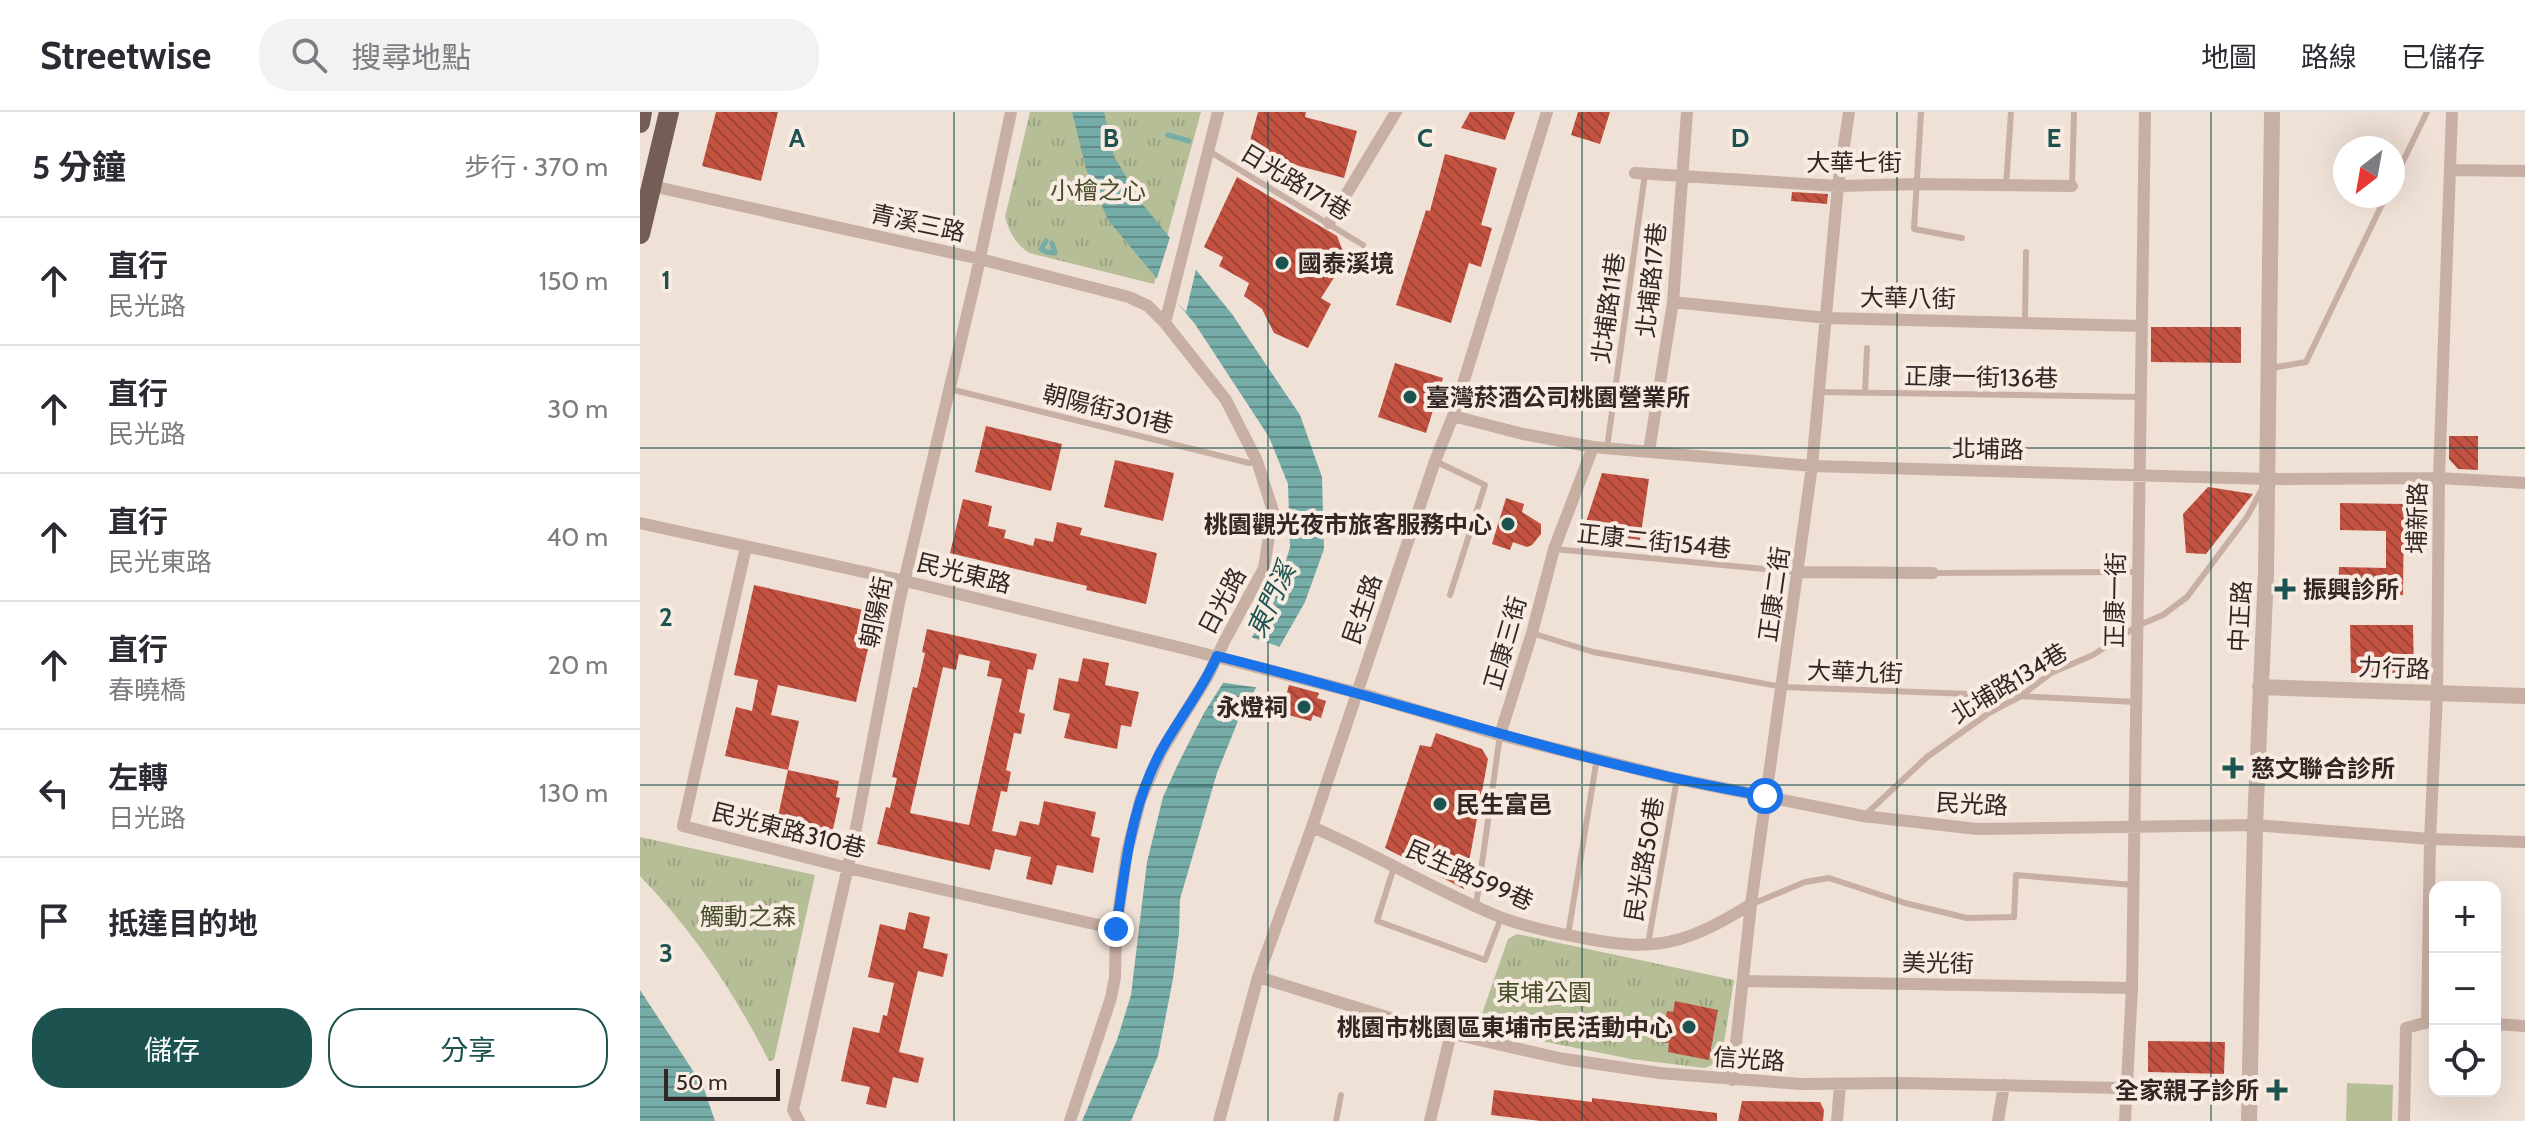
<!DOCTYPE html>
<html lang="zh-TW">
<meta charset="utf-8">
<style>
body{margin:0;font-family:Cabin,"Noto Sans TC",sans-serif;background:#f2f2f3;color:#2b2b33}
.controls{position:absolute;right:24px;bottom:24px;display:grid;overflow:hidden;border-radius:16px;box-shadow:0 8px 32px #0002}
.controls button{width:72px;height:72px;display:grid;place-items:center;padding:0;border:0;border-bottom:2px solid #e1e1e2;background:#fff;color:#2b2b33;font:40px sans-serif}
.compass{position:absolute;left:1693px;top:24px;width:72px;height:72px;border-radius:50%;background:#fff;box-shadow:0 8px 32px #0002;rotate:211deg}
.scale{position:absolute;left:24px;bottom:20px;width:116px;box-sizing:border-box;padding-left:8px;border:4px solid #322725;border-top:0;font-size:22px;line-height:28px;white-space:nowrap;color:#322725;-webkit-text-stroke:6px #f8ebe2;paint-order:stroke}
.stop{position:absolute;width:24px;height:24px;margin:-18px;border:6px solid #1a73e8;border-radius:50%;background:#fff}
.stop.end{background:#1a73e8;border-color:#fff;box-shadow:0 2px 8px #0008}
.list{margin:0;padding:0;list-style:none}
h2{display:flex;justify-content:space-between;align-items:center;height:104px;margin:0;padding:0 32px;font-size:34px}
h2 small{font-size:26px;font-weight:400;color:#7c7c81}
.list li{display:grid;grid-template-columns:52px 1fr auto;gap:24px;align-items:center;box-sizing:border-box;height:128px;padding:0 32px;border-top:2px solid #e1e1e2}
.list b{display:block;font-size:30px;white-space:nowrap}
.list p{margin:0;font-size:26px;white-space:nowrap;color:#7c7c81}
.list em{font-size:26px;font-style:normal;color:#7c7c81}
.actions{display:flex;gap:16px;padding:24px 32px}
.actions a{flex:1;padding:18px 0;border:2px solid #1c524f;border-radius:32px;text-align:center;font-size:28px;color:#1c524f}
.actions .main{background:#1c524f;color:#fff}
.icon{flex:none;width:44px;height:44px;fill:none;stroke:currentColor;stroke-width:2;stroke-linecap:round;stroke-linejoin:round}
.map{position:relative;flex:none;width:1885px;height:1009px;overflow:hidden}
header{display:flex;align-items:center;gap:48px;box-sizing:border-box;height:112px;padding:0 40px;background:#fff;border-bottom:2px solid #e1e1e2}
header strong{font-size:38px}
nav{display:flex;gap:44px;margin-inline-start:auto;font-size:28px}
.search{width:560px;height:72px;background:#f2f2f3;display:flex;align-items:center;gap:20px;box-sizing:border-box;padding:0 28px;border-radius:32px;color:#7c7c81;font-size:30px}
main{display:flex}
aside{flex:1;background:#fff}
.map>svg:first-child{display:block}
.grass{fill:url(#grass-tufts)}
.pitch{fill:#b5be97}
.water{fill:url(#water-rules)}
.pier{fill:#f0e1d6}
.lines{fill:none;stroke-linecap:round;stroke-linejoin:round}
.stream{stroke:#76aca7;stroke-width:5}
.building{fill:url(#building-back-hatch);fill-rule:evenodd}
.service{stroke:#c7afa3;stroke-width:6}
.minor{stroke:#c7afa3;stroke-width:12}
.tertiary{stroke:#c7afa3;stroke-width:16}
.primary{stroke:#745d56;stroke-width:20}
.route{stroke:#1a73e8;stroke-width:10}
.grid{fill:none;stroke:#1c524f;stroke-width:2;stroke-opacity:0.55}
.poi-dot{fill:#1c524f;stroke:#f8ebe2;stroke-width:3}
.labels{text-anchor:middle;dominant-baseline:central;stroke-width:8;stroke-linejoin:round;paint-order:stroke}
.street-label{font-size:24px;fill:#322725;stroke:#f8ebe2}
.park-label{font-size:24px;fill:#464f29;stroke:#f8ebe2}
.poi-label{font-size:24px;font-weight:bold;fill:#322725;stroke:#f8ebe2;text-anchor:start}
.water-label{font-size:26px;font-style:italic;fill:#1c524f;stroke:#f8ebe2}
.grid-label{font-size:26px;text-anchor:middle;font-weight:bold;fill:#1c524f;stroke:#f8ebe2;stroke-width:8;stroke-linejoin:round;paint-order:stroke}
</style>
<header>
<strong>Streetwise</strong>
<div class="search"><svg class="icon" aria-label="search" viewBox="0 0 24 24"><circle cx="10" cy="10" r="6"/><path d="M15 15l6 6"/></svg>搜尋地點</div>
<nav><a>地圖</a><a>路線</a><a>已儲存</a></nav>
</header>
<main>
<aside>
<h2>5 分鐘<small>步行 · 370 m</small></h2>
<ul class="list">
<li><svg class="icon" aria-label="ahead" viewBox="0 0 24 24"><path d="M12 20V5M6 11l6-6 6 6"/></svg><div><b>直行</b><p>民光路</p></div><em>150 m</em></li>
<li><svg class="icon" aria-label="ahead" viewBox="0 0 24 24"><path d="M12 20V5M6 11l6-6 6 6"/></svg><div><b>直行</b><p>民光路</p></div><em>30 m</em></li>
<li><svg class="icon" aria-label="ahead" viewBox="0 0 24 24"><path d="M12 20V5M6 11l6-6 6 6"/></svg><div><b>直行</b><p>民光東路</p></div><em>40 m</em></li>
<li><svg class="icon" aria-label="ahead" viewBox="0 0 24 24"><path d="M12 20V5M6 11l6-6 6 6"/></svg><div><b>直行</b><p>春曉橋</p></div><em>20 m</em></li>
<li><svg class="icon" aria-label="left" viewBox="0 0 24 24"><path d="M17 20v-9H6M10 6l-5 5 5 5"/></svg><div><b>左轉</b><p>日光路</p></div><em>130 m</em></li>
<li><svg class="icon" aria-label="arrive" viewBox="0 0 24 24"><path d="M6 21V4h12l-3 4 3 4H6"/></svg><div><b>抵達目的地</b></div></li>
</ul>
<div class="actions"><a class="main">儲存</a><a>分享</a></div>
</aside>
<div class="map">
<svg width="1885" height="1009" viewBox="0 0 1885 1009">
<defs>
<pattern id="grass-tufts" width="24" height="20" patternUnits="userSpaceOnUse" patternTransform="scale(2)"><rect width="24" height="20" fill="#b5be97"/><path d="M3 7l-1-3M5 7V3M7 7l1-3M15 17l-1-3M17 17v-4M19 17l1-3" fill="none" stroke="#9ca382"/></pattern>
<pattern id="water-rules" width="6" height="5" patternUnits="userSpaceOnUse" patternTransform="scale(2)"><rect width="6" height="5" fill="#76aca7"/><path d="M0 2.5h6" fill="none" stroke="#618c88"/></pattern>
<pattern id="building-back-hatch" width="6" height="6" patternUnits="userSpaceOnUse" patternTransform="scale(2)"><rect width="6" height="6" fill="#c35241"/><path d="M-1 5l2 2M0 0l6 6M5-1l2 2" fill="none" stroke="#9f4436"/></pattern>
</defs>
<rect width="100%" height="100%" fill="#f0e1d6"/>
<path class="grass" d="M390,0H561L514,172L389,141C375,131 370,121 365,105Z
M0,725L175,763L134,948L129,949C94,880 54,820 0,764Z
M877,822L1094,868L1081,949L1065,956L991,947L837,916L868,827Z"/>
<path class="pitch" d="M1707,971L1753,973L1752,1009H1706Z"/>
<path class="water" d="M432,0H464L474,44L500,89L592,202L660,303L682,365L684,437L665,490L600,604L577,661L540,787L539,821L533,867L518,944L491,1009H442L477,928L491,883L507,750L523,685L538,652L564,601L634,490L650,435L648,372L629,325L555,212L468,108L446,57Z
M0,878L63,974L75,1009H0Z"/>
<path class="pier" d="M531,122L557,153L546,200L516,169Z
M608,524L643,536L620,576L579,570Z"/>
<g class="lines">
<path class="stream" d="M528,23L549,29
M406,129L401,137L407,140
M407,140L415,141L412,131"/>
</g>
<path class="building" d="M76,0H138L121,69L62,54Z
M618,0H666L665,5L717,19L704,66L607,40Z
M830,0H875L865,28L821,16Z
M938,0H970L960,32L931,23Z
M805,42L857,56L841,113L852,116L841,155L829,151L811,211L756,193L786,98L790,99Z
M597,65L697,124L706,147L681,186L691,192L668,236L634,221L622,197L604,184L609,171L579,154L583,145L564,135Z
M1152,80L1188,82L1187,92L1151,89Z
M1511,215H1601V251L1511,250Z
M755,251L803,266L786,321L738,305Z
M346,314L422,332L411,379L335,360Z
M1809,324H1838V358L1818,357L1809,347Z
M475,348L534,361L523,409L464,395Z
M962,361L1009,367L1000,428L943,419Z
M1568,375L1613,382L1566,442L1546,441L1543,402Z
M866,386L884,392L882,400L901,412V422L892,433L887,435L873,430L870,438L852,432Z
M323,387L352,394L348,414L366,418L364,426L393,434L395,426L413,430L417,410L442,416L440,423L517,441L506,492L446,478L447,474L310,441Z
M1700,391L1764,392L1763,483L1698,482L1699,455L1746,456V419L1700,418Z
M114,473L236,501L216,590L138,573L131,603L159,609L148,658L85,644L96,595L112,599L118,568L94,563Z
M1710,513H1773L1774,561H1711Z
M287,517L397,542L393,558L388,557L379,600L385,602L381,622L374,621L366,658L371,660L367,680L361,679L352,719L376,724L380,709L399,713L404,689L456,700L451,724L460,726L453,761L417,753L412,773L386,767L391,745L355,737L350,758L237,732L246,695L250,696L257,666L252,665L273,575L277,576L285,541L282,540ZM319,542L350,549L347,564L362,567L329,713L270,701L303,555L316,558Z
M443,546L469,551L465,573L499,580L491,615L481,613L477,637L424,626L430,602L413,598L419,566L438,570Z
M649,573L679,581L677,586L686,589L681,606L673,603L671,609L641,601Z
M796,621L842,637L848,647L824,777L745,736L780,633L791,635Z
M148,658L199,669L196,685L200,686L189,735L134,723Z
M269,800L290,805L283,836L308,842L303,865L278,859L259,940L284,946L278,971L253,965L246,996L226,992L230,975L201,969L213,915L239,921L243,903L247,904L254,871L228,865L240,812L265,818Z
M1035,889L1078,898L1069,948L1028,940L1029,931L1021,930L1027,899L1033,900Z
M914,907H937L938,923H915Z
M1508,929L1585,930L1584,962L1508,960Z
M854,978L952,990V986L1077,1001V1009H901L851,1003Z
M1102,989L1180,990L1184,998L1183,1009H1098Z"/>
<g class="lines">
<path class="service" d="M1281,0L1274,117L1322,126
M569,39L723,133
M1753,70L1787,0
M1366,74L1371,0
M1432,74L1434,0
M1385,211L1386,140
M1631,256L1666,250L1746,84
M310,277L609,351L617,349
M1180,280L1501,285
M1225,281L1227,236
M967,336L1005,62
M795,349L845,373L810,483
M914,437L1156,460
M1293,461L1498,460
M892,521L953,540L1143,575L1357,583L1496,590
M1224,704L1287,645L1349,601L1381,584L1411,561L1453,543L1497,514L1523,503L1547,485L1607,405L1622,377
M754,755L737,809L845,848L861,806
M1112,792L1165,770L1189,766L1265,791L1327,806L1374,805L1376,763L1493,773
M836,794L860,623
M928,823L957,646
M1008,832L1037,667
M696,1009L701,983"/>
<path class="minor" d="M1810,58L1885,59
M995,61L1198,74L1277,72L1432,74
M12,74L340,147L489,185L508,194L525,211
M689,111L756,0
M1033,190L1187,206L1502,214
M813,304L883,322L953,335L1172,354L1627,367L1799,366L1885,371
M1009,339L1033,190L1047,0
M0,411L265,469L546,537L726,583L860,623L1037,667L1223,704L1337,717L1615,713L1790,727L1885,730
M106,435L43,714L208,756L476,817
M1159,460L1293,461
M860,623L892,521L914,437L953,335
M672,715C736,742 796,779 860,805C886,815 915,821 943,826C975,832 1007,837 1040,827C1065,820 1089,806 1111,792
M618,865L760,909L839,928L924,947L1019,961L1161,972L1263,971L1610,979
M1104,869L1492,876
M1787,909L1790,727L1797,582L1799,366L1812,0
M1855,912L1885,914
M1092,968L1111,792L1172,354L1198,74L1209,0
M159,1009L153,998L212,737L259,491L335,169L371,0
M430,1009L471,886L475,865L476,817L487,740L501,686L521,640L568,564L585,528L624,456L633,399L617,349L586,288L525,211L578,0
M579,1009L618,865L672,715L795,349L813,304L907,0
M790,1009L811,921
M1197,1009L1200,972
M1358,1009L1364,973
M1485,1009L1492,876L1505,0
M1764,1009L1766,916L1792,909"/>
<path class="tertiary" d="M1620,575L1885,584
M1609,1009L1615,713L1626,460L1632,0"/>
<path class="primary" d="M0,11L2,0
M0,122L29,0"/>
</g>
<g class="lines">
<path class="route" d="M476,817C484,765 489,711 510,662C527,620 559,586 577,544C760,589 939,652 1125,684"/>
</g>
<path class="grid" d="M314,0V1009M628,0V1009M942,0V1009M1257,0V1009M1571,0V1009M0,336H1885M0,673H1885"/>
<g class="poi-dot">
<circle cx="642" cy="151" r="8"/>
<circle cx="770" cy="285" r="8"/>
<circle cx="868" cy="412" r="8"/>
<path d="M1641 465h8v8h8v8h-8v8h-8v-8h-8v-8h8z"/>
<circle cx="664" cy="595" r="8"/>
<path d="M1589 644h8v8h8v8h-8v8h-8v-8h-8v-8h8z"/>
<circle cx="800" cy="692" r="8"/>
<circle cx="1049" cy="915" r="8"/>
<path d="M1633 966h8v8h8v8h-8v8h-8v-8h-8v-8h8z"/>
</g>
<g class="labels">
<g class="street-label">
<text x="1214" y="50">大華七街</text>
<text transform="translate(656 70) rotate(31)">日光路171巷</text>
<text transform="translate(278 111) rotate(12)">青溪三路</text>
<text transform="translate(1011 168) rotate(-84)">北埔路17巷</text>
<text transform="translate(1268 186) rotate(1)">大華八街</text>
<text transform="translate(968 196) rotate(-82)">北埔路11巷</text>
<text transform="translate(1341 265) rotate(1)">正康一街136巷</text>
<text transform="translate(468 297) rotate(14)">朝陽街301巷</text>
<text transform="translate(1348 337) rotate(1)">北埔路</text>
<text transform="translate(1777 406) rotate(-89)">埔新路</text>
<text transform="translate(1014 429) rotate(6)">正康二街154巷</text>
<text transform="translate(324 461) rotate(14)">民光東路</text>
<text transform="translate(1134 482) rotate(-82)">正康二街</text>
<text transform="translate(1475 488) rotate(-89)">正康一街</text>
<text transform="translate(582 489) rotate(-62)">日光路</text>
<text transform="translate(722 497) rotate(-71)">民生路</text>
<text transform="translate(236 500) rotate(-78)">朝陽街</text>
<text transform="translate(1600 504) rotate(-87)">中正路</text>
<text transform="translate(865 531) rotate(-74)">正康三街</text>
<text transform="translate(1754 556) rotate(2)">力行路</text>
<text transform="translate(1215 560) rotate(2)">大華九街</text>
<text transform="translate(1369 571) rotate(-31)">北埔路134巷</text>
<text transform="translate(1332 692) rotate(3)">民光路</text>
<text transform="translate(149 718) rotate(14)">民光東路310巷</text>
<text transform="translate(1004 747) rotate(-80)">民光路50巷</text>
<text transform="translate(830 763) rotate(24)">民生路599巷</text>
<text transform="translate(1298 851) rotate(1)">美光街</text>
<text transform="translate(1109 947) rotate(4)">信光路</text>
</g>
<g class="park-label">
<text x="458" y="78">小檜之心</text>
<text x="108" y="804">觸動之森</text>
<text x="904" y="880">東埔公園</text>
</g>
<g class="poi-label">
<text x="658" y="151">國泰溪境</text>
<text x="786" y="285">臺灣菸酒公司桃園營業所</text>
<text x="852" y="412" text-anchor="end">桃園觀光夜市旅客服務中心</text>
<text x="1663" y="477">振興診所</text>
<text x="648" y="595" text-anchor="end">永燈祠</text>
<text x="1611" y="656">慈文聯合診所</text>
<text x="816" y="692">民生富邑</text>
<text x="1033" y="915" text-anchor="end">桃園市桃園區東埔市民活動中心</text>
<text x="1619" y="978" text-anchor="end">全家親子診所</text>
</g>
<g class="water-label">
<text transform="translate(631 488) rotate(-65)">東門溪</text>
</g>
</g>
<g class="grid-label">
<text x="157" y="35">A</text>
<text x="471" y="35">B</text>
<text x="785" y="35">C</text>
<text x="1100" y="35">D</text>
<text x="1414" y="35">E</text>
<text x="26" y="177">1</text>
<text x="26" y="514">2</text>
<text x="26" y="850">3</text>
</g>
</svg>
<div class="controls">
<button>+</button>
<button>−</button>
<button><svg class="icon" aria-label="locate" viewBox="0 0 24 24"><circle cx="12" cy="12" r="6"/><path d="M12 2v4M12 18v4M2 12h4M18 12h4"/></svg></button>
</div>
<svg class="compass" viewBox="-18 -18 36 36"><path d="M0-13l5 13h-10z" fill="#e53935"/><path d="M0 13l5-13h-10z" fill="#7c7c81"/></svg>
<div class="scale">50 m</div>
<div class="stop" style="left:1125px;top:684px"></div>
<div class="stop end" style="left:476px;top:817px"></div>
</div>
</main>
